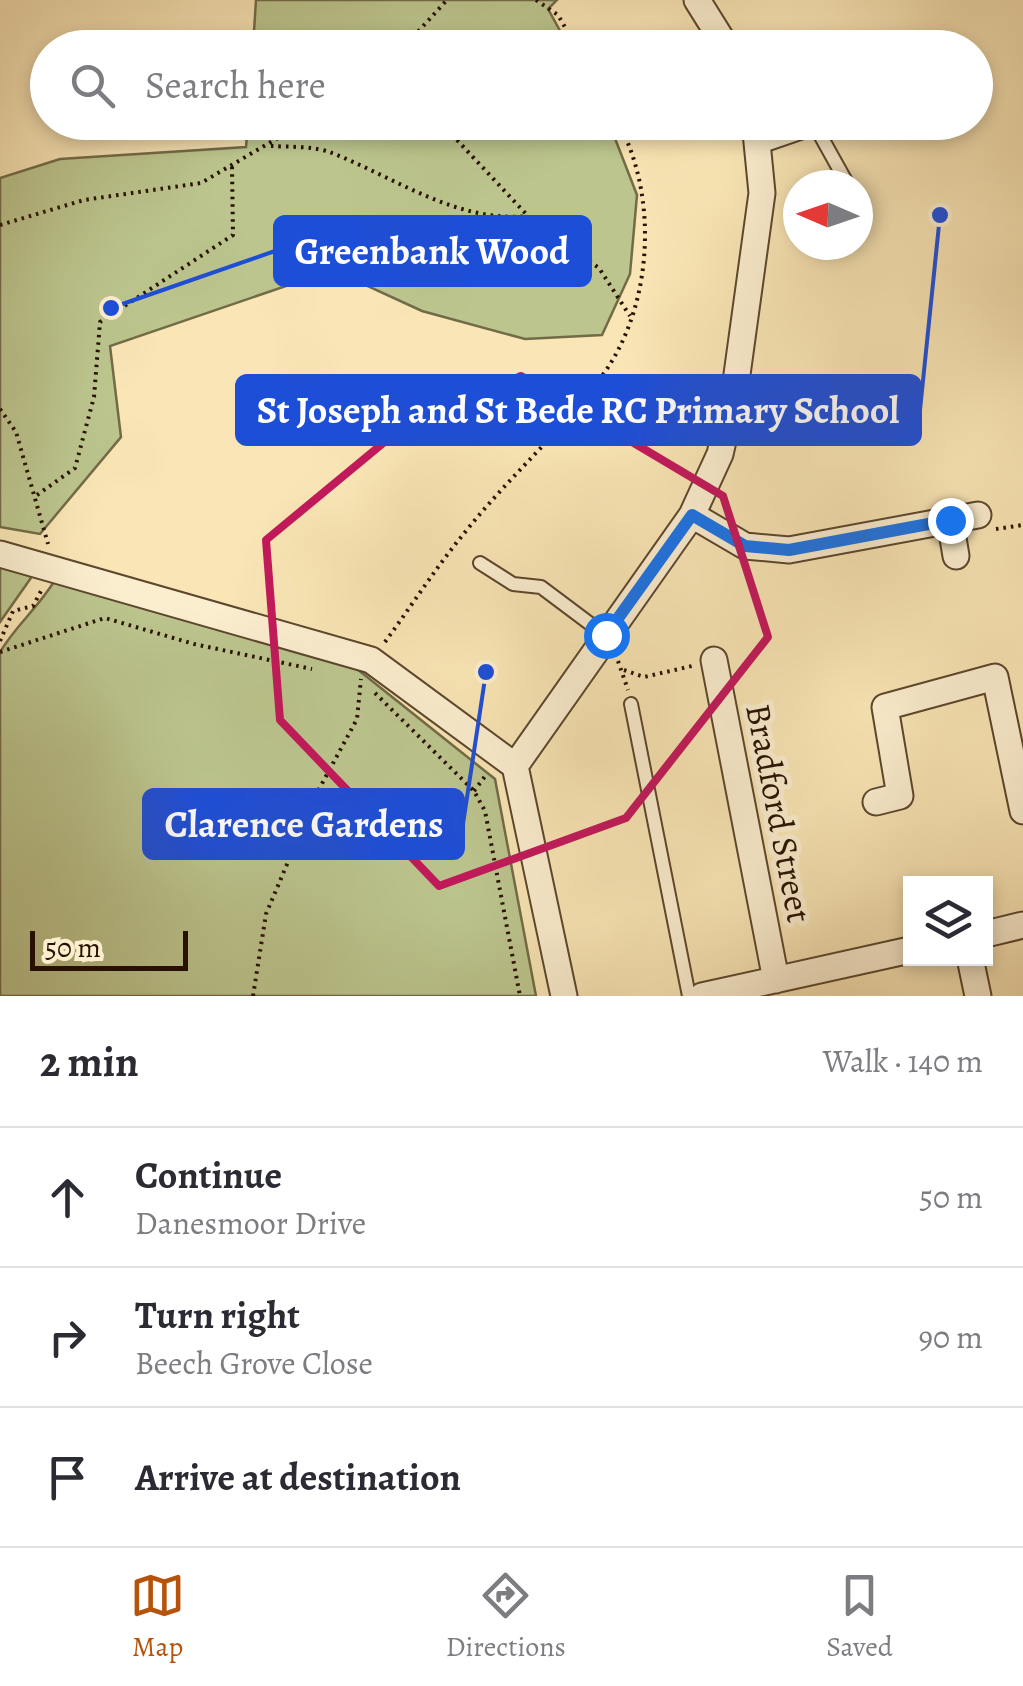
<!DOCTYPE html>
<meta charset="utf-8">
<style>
body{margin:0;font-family:Alegreya,serif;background:#f7f7f7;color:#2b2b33}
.controls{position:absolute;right:30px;bottom:30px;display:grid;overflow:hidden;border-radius:0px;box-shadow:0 5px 15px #0003}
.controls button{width:90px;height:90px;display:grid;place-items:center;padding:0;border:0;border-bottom:2px solid #e1e1e2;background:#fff;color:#2b2b33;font:50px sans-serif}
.compass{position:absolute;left:783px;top:170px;width:90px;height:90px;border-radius:50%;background:#fff;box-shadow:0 5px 15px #0003;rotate:272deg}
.scale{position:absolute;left:30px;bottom:25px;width:158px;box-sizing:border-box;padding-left:10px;border:5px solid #281100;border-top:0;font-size:28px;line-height:35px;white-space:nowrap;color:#281100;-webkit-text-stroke:8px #fbeecf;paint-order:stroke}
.stop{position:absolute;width:30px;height:30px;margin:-22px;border:8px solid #1a73e8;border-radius:50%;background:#fff}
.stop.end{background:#1a73e8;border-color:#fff;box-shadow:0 2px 10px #0008}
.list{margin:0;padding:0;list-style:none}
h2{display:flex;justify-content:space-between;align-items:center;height:130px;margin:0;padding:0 40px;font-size:42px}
h2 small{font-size:32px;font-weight:400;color:#7c7c81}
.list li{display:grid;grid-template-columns:65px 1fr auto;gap:30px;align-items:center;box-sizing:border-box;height:140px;padding:0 40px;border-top:2px solid #e1e1e2}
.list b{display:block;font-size:38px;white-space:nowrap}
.list p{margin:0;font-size:32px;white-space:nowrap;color:#7c7c81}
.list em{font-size:32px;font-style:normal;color:#7c7c81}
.icon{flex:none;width:55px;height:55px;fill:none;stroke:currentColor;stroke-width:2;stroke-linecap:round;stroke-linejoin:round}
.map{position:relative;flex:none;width:1023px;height:996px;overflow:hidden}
.search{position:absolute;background:#fff;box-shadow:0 5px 15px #0003;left:30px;right:30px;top:30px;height:110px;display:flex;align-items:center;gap:25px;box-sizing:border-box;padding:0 35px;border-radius:55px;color:#7c7c81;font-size:38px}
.sheet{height:550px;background:#fff}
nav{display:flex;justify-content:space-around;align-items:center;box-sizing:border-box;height:140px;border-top:2px solid #e1e1e2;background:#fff;font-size:28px;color:#7c7c81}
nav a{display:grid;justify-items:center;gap:5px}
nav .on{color:#b45309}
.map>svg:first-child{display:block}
.green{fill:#bcc58e;stroke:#726b47;stroke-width:2.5}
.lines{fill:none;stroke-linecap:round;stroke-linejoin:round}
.lane-casing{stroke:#5c462d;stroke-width:16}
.street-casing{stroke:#5c462d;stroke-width:29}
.path{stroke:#281100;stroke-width:4;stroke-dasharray:2.5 5;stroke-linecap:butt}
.lane{stroke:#fbeecf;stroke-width:12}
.street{stroke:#fbeecf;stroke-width:25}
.route{stroke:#1a73e8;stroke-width:12}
.marked{fill:none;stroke:#c2185b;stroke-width:8;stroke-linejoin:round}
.labels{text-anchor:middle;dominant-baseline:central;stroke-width:10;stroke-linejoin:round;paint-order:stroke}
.street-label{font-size:35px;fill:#281100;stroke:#fbeecf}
.leader{fill:none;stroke:#1d4ed8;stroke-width:4}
.callout-dot{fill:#1d4ed8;stroke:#fbeecf;stroke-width:4}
.callout{fill:#1d4ed8;stroke:#1d4ed8;stroke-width:4}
.callout-label{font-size:38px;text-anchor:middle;font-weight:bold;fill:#fff}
</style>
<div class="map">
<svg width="1023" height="996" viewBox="0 0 1023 996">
<rect width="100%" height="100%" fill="#f9e5b5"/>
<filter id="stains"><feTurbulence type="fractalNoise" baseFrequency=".002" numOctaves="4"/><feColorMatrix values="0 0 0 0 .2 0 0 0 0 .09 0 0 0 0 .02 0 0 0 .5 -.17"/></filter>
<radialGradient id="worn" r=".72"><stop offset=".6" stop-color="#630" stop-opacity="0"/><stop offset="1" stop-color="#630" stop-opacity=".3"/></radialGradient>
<path class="green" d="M256,0H557L548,9L569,47H253Z
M609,123L637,195L630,274L602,335L525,339L422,311L333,270L110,346L121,437L40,534L0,527V178L60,159L246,147L248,123Z
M0,567L33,575L0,622Z
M55,580L357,669L495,779L536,996H0V652C17,624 38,608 55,580Z"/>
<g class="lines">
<defs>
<path id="lane" d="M792,43L793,48
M813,122L848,185
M757,148L815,128
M480,563L513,584L541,587L605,635
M631,704L689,996"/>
<path id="street" d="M697,0L727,48
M692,515L745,546L789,550L978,515
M950,520L956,556
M0,554L371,660L515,766
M714,660L776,980
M876,802L900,796L885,707L995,677L1023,811
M986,934L1023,925
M970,958L978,996
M564,996L515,766L692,515L720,454L735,389L762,193L755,122
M702,996L910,950"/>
</defs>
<use href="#lane" class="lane-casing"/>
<use href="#street" class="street-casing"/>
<path class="path" d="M536,0L558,15L577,48
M403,48L447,0
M433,122L457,140L528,216L599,268L630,316
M271,146C290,147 315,146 332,153C396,178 457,223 528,216
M0,225L84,200L201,183L305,122
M0,409L16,432L48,544
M37,495L75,468L94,397L100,322L233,235L232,166
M996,529L1023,525
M0,641L13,611L33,606L41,591
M385,642C412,605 437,566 466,531C509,477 561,432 602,376C653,307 659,197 618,122
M0,652L105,618L194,644L312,669
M618,661L628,690
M624,670L644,677L692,666
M375,693L474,791L485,811L520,996
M474,791L486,775
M253,996L266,914L318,791L357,719L361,679"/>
<use href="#lane" class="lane"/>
<use href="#street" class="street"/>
</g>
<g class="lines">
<path class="route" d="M606,635L692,515L745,546L789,550L950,520"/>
</g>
<path class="marked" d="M521,376L723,496L768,637L626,818L439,886L280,720L266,540L399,430Z"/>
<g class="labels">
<g class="street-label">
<text transform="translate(779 813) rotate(79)">Bradford Street</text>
</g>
</g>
<path class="leader" d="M111 308L275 251M940 215L920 410M486 672L463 824"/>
<g class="callout-dot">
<circle cx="111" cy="308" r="10"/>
<circle cx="940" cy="215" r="10"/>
<circle cx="486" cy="672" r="10"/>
</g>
<g class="callout">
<rect x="275" y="217" width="315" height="68" rx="10"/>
<rect x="237" y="376" width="683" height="68" rx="10"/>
<rect x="144" y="790" width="319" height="68" rx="10"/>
</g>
<g class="callout-label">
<text x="432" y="264">Greenbank Wood</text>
<text x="578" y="423">St Joseph and St Bede RC Primary School</text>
<text x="304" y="837">Clarence Gardens</text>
</g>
<rect width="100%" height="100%" filter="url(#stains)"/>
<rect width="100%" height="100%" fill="url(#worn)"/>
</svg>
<div class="controls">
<button><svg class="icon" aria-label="layers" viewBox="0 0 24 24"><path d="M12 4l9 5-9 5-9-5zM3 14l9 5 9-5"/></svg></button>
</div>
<svg class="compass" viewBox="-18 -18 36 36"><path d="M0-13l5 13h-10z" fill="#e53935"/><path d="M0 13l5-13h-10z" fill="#7c7c81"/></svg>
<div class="scale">50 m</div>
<div class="stop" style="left:606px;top:635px"></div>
<div class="stop end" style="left:950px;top:520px"></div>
<div class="search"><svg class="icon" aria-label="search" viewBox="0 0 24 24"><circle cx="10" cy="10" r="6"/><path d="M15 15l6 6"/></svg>Search here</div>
</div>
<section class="sheet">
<h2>2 min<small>Walk · 140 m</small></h2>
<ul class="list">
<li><svg class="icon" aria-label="ahead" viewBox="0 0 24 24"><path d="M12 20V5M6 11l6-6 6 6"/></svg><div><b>Continue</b><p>Danesmoor Drive</p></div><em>50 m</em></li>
<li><svg class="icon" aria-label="right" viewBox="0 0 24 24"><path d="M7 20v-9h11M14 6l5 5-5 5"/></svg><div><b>Turn right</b><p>Beech Grove Close</p></div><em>90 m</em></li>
<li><svg class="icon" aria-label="arrive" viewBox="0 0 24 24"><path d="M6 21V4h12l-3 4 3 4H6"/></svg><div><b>Arrive at destination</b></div></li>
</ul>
</section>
<nav>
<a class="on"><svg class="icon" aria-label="map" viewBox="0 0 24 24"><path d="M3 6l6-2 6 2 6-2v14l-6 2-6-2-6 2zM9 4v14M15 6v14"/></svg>Map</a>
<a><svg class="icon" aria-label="directions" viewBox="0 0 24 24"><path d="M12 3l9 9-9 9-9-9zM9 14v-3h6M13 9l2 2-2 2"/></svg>Directions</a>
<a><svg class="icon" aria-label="saved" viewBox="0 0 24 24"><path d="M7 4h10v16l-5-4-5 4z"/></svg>Saved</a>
</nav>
